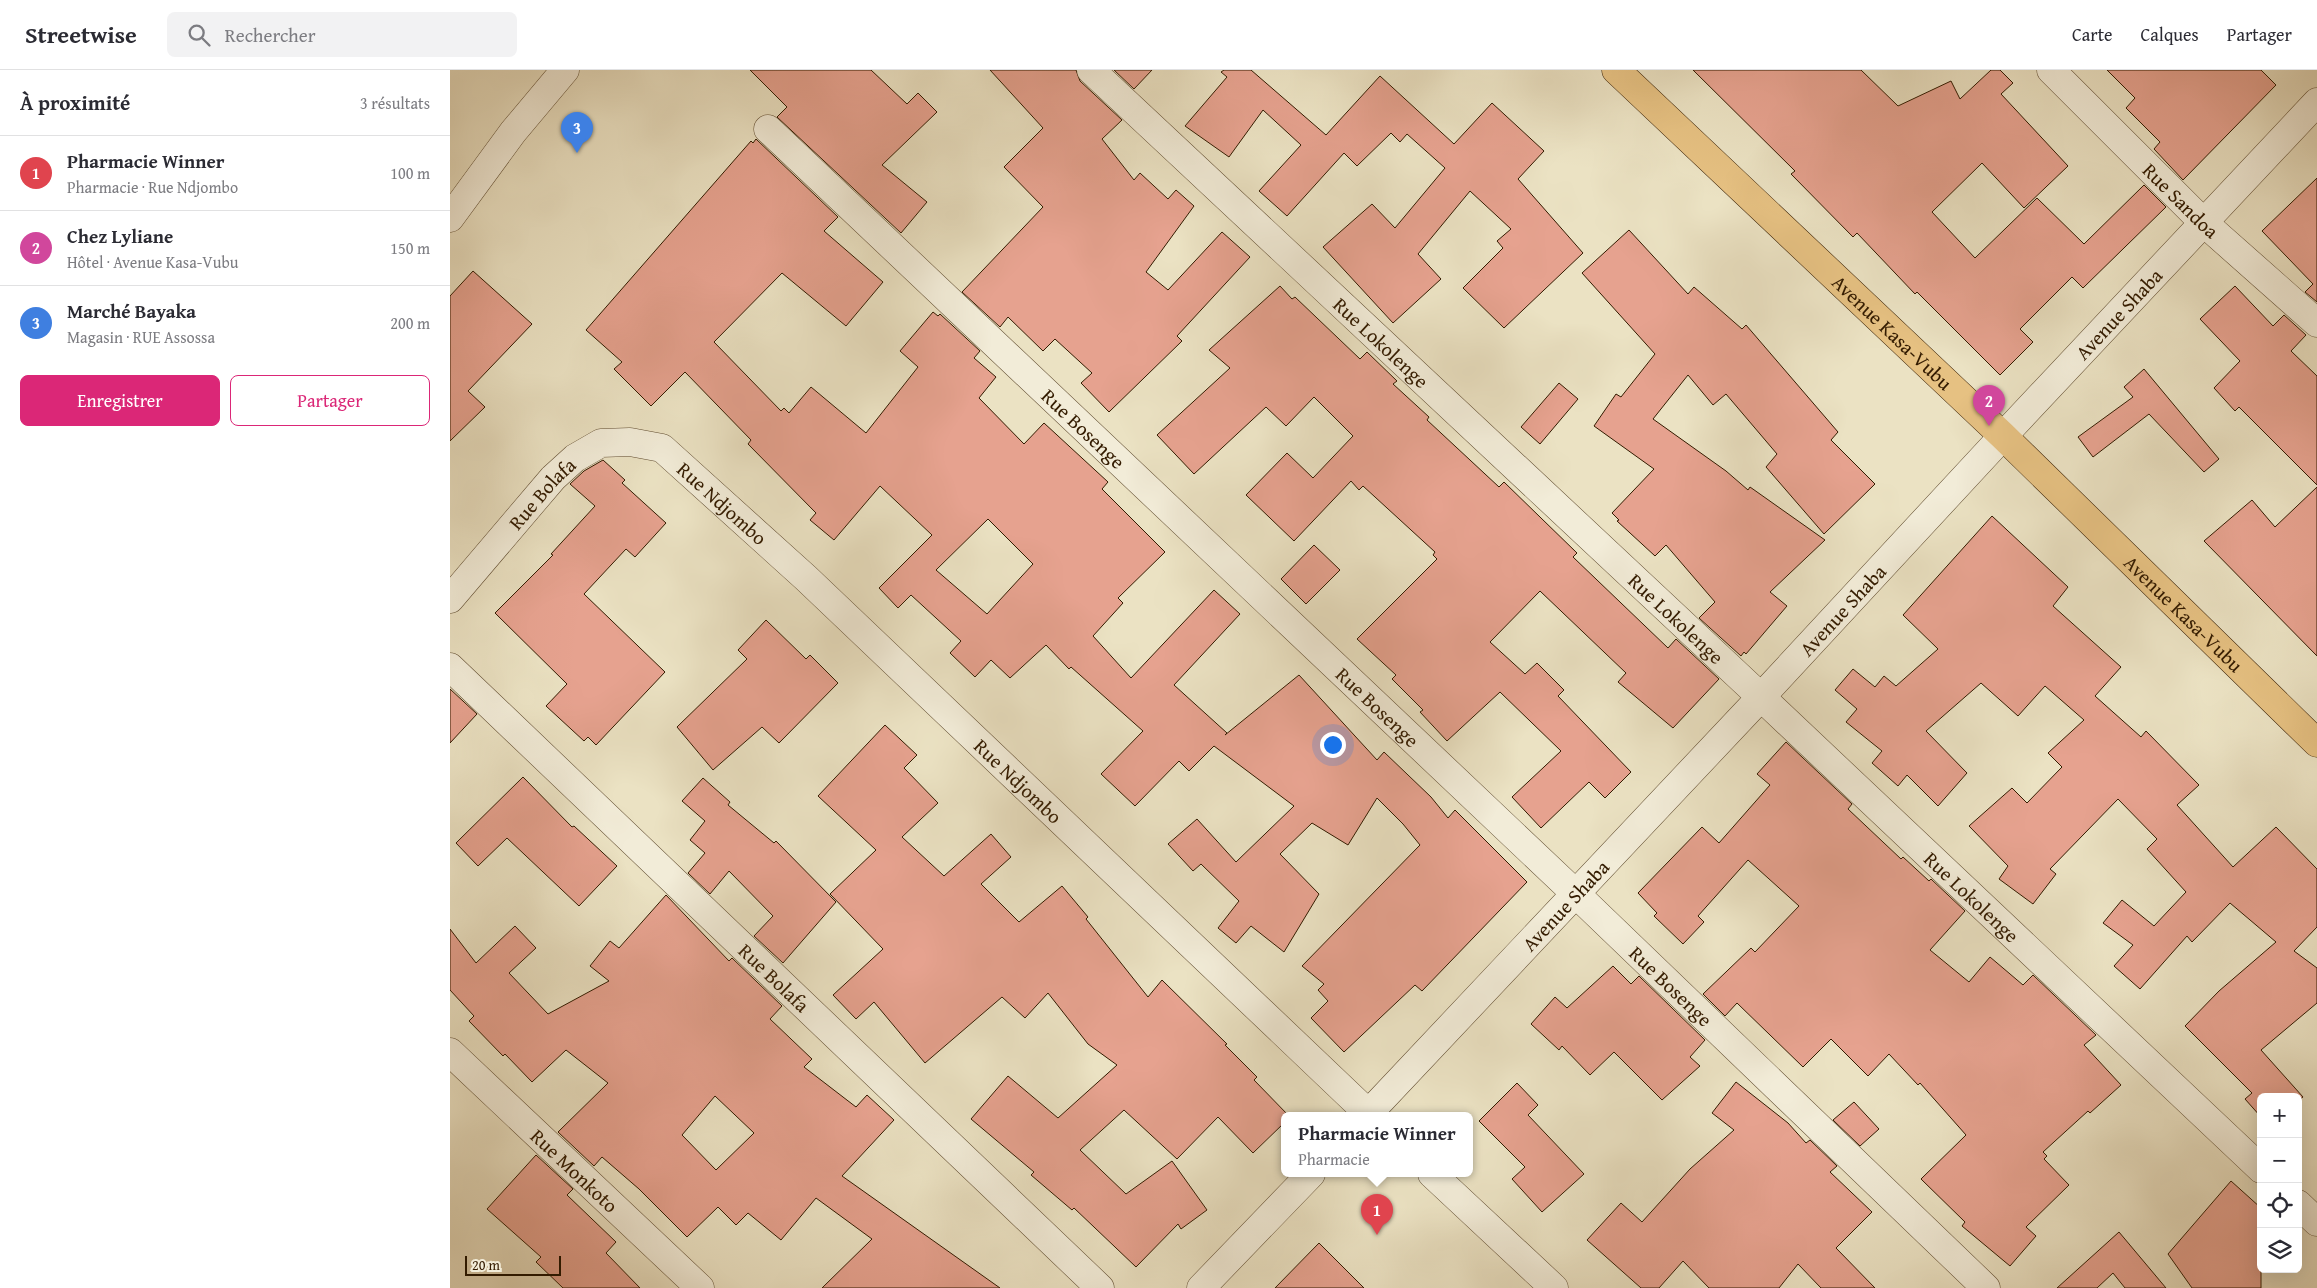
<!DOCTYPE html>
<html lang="fr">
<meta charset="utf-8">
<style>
body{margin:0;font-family:"Gentium Book Plus",serif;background:#f2f2f3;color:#2b2b33}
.controls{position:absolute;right:15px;bottom:15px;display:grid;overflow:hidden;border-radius:8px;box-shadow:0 5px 20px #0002}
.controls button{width:45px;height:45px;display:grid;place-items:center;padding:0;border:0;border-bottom:1px solid #e1e1e2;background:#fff;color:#2b2b33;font:25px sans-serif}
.scale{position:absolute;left:15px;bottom:12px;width:96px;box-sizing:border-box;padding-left:5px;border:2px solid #331b00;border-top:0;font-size:14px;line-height:18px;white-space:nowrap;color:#331b00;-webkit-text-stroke:4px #f2ecd8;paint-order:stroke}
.you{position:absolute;left:882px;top:674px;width:18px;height:18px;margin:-12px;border:4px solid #fff;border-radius:50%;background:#1a73e8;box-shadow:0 0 0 8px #1a73e833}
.badge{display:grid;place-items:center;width:32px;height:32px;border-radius:50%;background:#db2777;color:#fff;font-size:16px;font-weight:700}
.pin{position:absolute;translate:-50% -41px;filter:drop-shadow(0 1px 2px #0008)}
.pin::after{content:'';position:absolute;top:26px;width:18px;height:15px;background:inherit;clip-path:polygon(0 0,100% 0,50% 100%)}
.popup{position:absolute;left:831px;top:1042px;width:192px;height:65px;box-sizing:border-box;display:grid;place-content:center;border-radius:8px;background:#fff;filter:drop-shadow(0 1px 4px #0005);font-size:16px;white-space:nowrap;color:#7c7c81}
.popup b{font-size:19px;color:#2b2b33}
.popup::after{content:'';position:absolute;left:50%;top:100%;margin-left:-10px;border:10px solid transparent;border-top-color:#fff}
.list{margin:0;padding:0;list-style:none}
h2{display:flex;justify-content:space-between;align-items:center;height:65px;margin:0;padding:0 20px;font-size:21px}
h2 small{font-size:16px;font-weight:400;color:#7c7c81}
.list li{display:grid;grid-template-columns:32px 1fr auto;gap:15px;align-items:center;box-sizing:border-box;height:75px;padding:0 20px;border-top:1px solid #e1e1e2}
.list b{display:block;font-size:19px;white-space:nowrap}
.list p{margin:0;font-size:16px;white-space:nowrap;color:#7c7c81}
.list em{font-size:16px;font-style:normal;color:#7c7c81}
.actions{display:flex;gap:10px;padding:15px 20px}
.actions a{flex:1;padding:11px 0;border:1px solid #db2777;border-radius:8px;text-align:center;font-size:18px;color:#db2777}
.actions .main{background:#db2777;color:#fff}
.icon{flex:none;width:28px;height:28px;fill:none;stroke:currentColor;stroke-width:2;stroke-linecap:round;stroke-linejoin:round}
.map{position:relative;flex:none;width:1867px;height:1218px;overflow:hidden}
header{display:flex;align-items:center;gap:30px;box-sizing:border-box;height:70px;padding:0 25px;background:#fff;border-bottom:1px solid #e1e1e2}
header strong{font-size:24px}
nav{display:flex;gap:28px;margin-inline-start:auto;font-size:18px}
.search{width:350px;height:45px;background:#f2f2f3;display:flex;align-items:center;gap:12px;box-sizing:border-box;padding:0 18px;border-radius:8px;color:#7c7c81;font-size:19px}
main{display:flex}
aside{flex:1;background:#fff}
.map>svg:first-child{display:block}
.building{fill:#e6a28f;stroke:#331b00;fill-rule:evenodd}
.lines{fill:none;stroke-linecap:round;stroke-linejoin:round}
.minor-casing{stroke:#614d31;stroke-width:29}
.tertiary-casing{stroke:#614d31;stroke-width:29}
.primary-casing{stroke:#331b00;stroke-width:29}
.minor{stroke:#f2ecd8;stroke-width:28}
.tertiary{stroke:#f2ecd8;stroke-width:28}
.primary{stroke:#e6c182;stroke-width:28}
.labels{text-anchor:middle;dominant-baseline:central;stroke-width:4.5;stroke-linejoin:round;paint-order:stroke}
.street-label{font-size:20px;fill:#331b00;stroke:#f2ecd8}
</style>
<header>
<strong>Streetwise</strong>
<div class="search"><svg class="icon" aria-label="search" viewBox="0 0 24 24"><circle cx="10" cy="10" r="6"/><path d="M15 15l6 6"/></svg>Rechercher</div>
<nav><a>Carte</a><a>Calques</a><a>Partager</a></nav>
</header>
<main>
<aside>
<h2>À proximité<small>3 résultats</small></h2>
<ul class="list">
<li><span class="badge" style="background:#e0444e">1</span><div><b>Pharmacie Winner</b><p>Pharmacie · Rue Ndjombo</p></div><em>100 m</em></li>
<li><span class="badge" style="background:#d1479c">2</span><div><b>Chez Lyliane</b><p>Hôtel · Avenue Kasa-Vubu</p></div><em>150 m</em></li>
<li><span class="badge" style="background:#3f7fe0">3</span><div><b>Marché Bayaka</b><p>Magasin · RUE Assossa</p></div><em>200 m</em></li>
</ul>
<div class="actions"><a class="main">Enregistrer</a><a>Partager</a></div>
</aside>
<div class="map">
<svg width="1867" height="1218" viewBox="0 0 1867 1218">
<rect width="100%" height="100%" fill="#ebe2c3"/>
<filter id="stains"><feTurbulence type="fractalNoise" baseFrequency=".004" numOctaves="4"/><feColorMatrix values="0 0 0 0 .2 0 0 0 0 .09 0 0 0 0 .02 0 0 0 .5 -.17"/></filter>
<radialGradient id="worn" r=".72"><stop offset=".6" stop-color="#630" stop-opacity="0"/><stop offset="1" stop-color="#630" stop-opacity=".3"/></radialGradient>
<path class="building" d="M300,0H421L457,34L468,23L487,42L432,95L477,132L451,163L327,47L337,37Z
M540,0H626L630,11L672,50L652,69L684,110L690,103L718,129L726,120L744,136L696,202L718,220L772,162L800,187L727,266L732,271L659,342L631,313L642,303L605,269L593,281L558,247L550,257L512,222L593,137L554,97L593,58Z
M664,0H702L684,19Z
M774,0H801L876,65L930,6L1004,74L1042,33L1094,81L1068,109L1133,183L1054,258L1013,218L1053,178L1047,171L1061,159L1020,121L968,184L991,209L943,253L873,177L922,134L945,158L995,98L957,64L950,72L941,63L907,96L894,83L837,146L809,121L851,75L813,40L779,87L735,56L777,7L771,2Z
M1243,0H1411L1448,36L1501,11L1510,29L1541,0H1550L1563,13L1551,24L1618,96L1574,138L1532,93L1482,142L1525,188L1587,128L1634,174L1694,115L1716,137L1633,218L1622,207L1570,259L1583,272L1550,305L1467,222L1465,224L1407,163L1403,167L1341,104L1345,101Z
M1657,0H1811L1826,15L1733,110L1704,79L1710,72L1676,38L1685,28Z
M306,69L388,147L374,161L433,212L396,256L332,203L264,272L331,341L334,338L339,343L361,317L416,363L468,297L450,281L483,242L488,246L490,244L530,281L524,288L546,307L529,328L574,374L594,353L658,412L652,419L715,482L668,528L673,533L643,566L681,608L764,520L790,544L724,615L777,663L775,665L849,605L927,690L934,682L981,727L998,748L1005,740L1077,812L972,921L965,915L894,982L861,948L878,931L868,920L874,914L852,896L970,775L953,754L927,728L898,775L862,753L830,784L869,824L834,882L801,856L786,873L768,858L789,831L751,794L743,801L718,774L747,749L786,792L844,736L764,676L739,701L729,691L685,736L651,704L693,661L621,597L619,599L596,575L560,608L541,590L525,607L500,583L511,571L461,525L448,538L429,518L482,465L430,416L384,470L360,450L366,443L298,374L301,370L235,302L201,336L164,299L172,292L136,260L301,71L303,73ZM538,449L583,494L537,544L486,500Z
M1867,108V232L1855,222L1863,214L1812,161Z
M1179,160L1238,224L1244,217L1292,259L1296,255L1388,362L1381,370L1425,414L1374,464L1316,397L1327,384L1276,324L1263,335L1238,305L1203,349L1276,401L1298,420L1300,417L1375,470L1320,522L1337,536L1296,584L1294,582L1291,586L1249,548L1265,532L1216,475L1205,486L1167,451L1169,450L1162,443L1204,399L1144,356L1166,324L1171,327L1205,284L1132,203Z
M23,201L82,254L18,321L35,337L0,371V226Z
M830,216L842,229L845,227L910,289L917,282L947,311L943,314L979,347L977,350L1049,417L1054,412L1127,483L1123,487L1218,578L1226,569L1269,609L1223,658L1168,612L1176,603L1090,521L1040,572L1075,604L1087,593L1114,620L1108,626L1181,702L1155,728L1139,712L1091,758L1062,727L1111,681L1050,622L997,671L970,642L973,640L942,609L946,605L907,569L987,489L983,485L985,482L913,416L909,420L901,411L844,471L796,425L837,383L863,408L903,366L864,327L836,356L816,337L744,404L707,365L780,298L759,280Z
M1785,216L1823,256L1834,245L1856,265L1841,281L1867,306V415L1789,337L1785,341L1764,318L1790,291L1750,249Z
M1694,299L1769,389L1754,402L1699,344L1643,387L1628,367L1683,327L1674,317Z
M1109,313L1128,329L1090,374L1071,357Z
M153,390L175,410L172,413L216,453L185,487L176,479L134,524L215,602L146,675L138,667L134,671L96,636L117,614L45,543L103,485L101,484L145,436L120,414L134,401Z
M1867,417V586L1754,471L1802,430L1825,457Z
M1542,446L1618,517L1603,536L1671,597L1645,626L1691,667L1696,661L1749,715L1727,735L1783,797L1826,757L1867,799V857L1844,881L1867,898V933L1811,980L1853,1027L1848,1031V1027H1811V1047L1795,1029L1802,1023L1735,956L1769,921L1826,872L1780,833L1742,872L1737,866L1690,919L1664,896L1683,875L1653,853L1672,830L1704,856L1736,822L1697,779L1707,769L1668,729L1600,799L1606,804L1583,834L1549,809L1558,796L1519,756L1562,718L1577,733L1612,697L1598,683L1634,650L1595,616L1568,646L1531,613L1476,661L1517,703L1488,736L1457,705L1448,716L1422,693L1432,681L1396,652L1407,639L1385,620L1403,599L1425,617L1434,606L1446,616L1488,579L1453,545Z
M864,475L890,500L856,534L831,509Z
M316,550L356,589L360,585L388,613L329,673L312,657L263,700L227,657L297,589L288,580Z
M0,619L27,644L0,673Z
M435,655L467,685L454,698L488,733L452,767L494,806L541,764L561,787L531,814L569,852L612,816L638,847L636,849L698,927L712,910L777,974L775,975L807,1007L804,1010L839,1046H834V1053L803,1083L768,1047L727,1089L674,1040L630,1080L676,1124L722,1091L757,1140L731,1159L728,1154L686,1197L624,1138L622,1140L581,1105L584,1102L521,1049L558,1006L608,1048L667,995L638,974L598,923L575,948L552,927L475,993L424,932L406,949L383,925L433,879L380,824L426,780L368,726Z
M1336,672L1402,734L1398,739L1451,789L1453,787L1479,811L1481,809L1515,841L1480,880L1519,912L1540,887L1573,915L1583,905L1646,965L1634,975L1671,1015L1640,1043L1638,1041L1593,1082L1597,1086L1594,1089L1619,1115L1576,1157L1586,1166L1560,1196L1512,1156L1515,1152L1471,1109L1516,1065L1470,1013L1468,1015L1439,984L1418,1006L1381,969L1353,997L1287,933L1275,946L1253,924L1301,878L1305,882L1349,836L1298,790L1248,846L1254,852L1233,874L1204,846L1207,843L1188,823L1252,757L1269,773L1320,715L1307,704Z
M73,707L122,757L124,756L167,796L129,836L57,768L28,796L6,773Z
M253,708L280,732L278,735L324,773L326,771L386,832L333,893L304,866L323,846L279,801L260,824L238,803L255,783L240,770L255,751L232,731Z
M216,825L279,891L282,888L332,936L320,949L362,989L354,997L406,1037L417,1025L444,1050L392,1106L550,1218H372L422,1169L366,1128L331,1170L298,1143L286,1155L268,1137L237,1167L189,1119L152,1087L144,1096L108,1062L158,1013L116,980L82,1012L55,984L53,986L19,951L24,946L0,920V859L26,893L65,856L86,878L59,903L98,944L159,911L140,896L160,871L169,878ZM265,1026L304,1063L266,1100L232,1065Z
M1163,896L1181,914L1189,906L1255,970L1240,987L1250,996L1212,1030L1164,982L1140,1005L1112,976L1109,980L1081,954L1105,927L1117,938Z
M1286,1012L1338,1053L1356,1073L1360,1070L1387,1096L1380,1102L1422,1142L1386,1178L1425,1218H1371L1348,1194L1329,1218H1259L1233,1191L1209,1218H1191L1137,1170L1171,1133L1192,1152L1240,1099L1284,1060L1262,1043Z
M1067,1013L1088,1035L1078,1045L1134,1104L1092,1142L1062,1109L1075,1097L1029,1051Z
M1404,1032L1429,1059L1410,1076L1383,1050Z
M86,1085L123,1119L117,1125L166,1172L156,1183L190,1218H113L86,1192L91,1187L37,1139Z
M1781,1111L1811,1138V1218H1742L1718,1184Z
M1669,1162L1716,1218H1675L1663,1203L1647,1218H1607Z
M869,1173L914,1218H825Z"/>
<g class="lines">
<defs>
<g id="minor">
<path id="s1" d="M641,0L1311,627L1811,1099"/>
<path id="s2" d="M1601,0L1753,152L1867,253"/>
<path id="s3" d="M318,59L1125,823L1536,1218"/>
<path id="s4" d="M0,529L103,408L125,388L151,373L180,372L212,378L356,508L921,1046"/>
<path id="s5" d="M0,597L650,1218"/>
<path id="s6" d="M0,982L250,1218"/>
<path d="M982,1104L1104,1218"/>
<path d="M1848,1134L1867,1152"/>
</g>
<g id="tertiary">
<path d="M0,148L63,62L115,0"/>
<path id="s7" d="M916,1046L1311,627L1553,366L1867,32"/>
<path d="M751,1218L861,1104"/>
</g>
<g id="primary">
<path id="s8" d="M1166,0L1553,366L1867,673"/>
</g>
</defs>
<use href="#minor" class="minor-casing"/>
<use href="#tertiary" class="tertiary-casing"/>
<use href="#primary" class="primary-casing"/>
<use href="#minor" class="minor"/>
<use href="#tertiary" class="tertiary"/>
<use href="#primary" class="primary"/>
</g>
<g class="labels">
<g class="street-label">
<text stroke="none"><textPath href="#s2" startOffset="184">Rue Sandoa</textPath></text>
<text stroke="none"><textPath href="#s7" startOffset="1100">Avenue Shaba</textPath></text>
<text stroke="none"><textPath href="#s8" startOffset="381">Avenue Kasa-Vubu</textPath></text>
<text stroke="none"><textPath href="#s1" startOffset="398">Rue Lokolenge</textPath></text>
<text stroke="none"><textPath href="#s3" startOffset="435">Rue Bosenge</textPath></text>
<text stroke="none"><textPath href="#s4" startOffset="140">Rue Bolafa</textPath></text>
<text stroke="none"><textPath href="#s4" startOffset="362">Rue Ndjombo</textPath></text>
<text stroke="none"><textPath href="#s7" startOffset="695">Avenue Shaba</textPath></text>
<text stroke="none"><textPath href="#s8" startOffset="786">Avenue Kasa-Vubu</textPath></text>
<text stroke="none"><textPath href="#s1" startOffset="802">Rue Lokolenge</textPath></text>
<text stroke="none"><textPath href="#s3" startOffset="840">Rue Bosenge</textPath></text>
<text stroke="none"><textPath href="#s4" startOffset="768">Rue Ndjombo</textPath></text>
<text stroke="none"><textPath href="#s1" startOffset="1208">Rue Lokolenge</textPath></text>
<text stroke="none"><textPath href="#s7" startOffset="290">Avenue Shaba</textPath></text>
<text stroke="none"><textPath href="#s5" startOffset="449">Rue Bolafa</textPath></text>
<text stroke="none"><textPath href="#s3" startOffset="1245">Rue Bosenge</textPath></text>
<text stroke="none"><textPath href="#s6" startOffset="172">Rue Monkoto</textPath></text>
</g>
</g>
<rect width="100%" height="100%" filter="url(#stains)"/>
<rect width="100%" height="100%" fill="url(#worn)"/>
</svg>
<div class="controls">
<button>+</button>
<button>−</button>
<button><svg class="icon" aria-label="locate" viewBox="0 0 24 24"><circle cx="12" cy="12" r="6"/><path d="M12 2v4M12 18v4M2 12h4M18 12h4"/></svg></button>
<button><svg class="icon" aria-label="layers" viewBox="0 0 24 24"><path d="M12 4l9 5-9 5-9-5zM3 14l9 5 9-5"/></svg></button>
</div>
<div class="scale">20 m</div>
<div class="you"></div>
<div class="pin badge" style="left:927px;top:1165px;background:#e0444e">1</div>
<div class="popup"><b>Pharmacie Winner</b>Pharmacie</div>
<div class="pin badge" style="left:1539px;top:356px;background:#d1479c">2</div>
<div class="pin badge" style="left:127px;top:83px;background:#3f7fe0">3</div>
</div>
</main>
